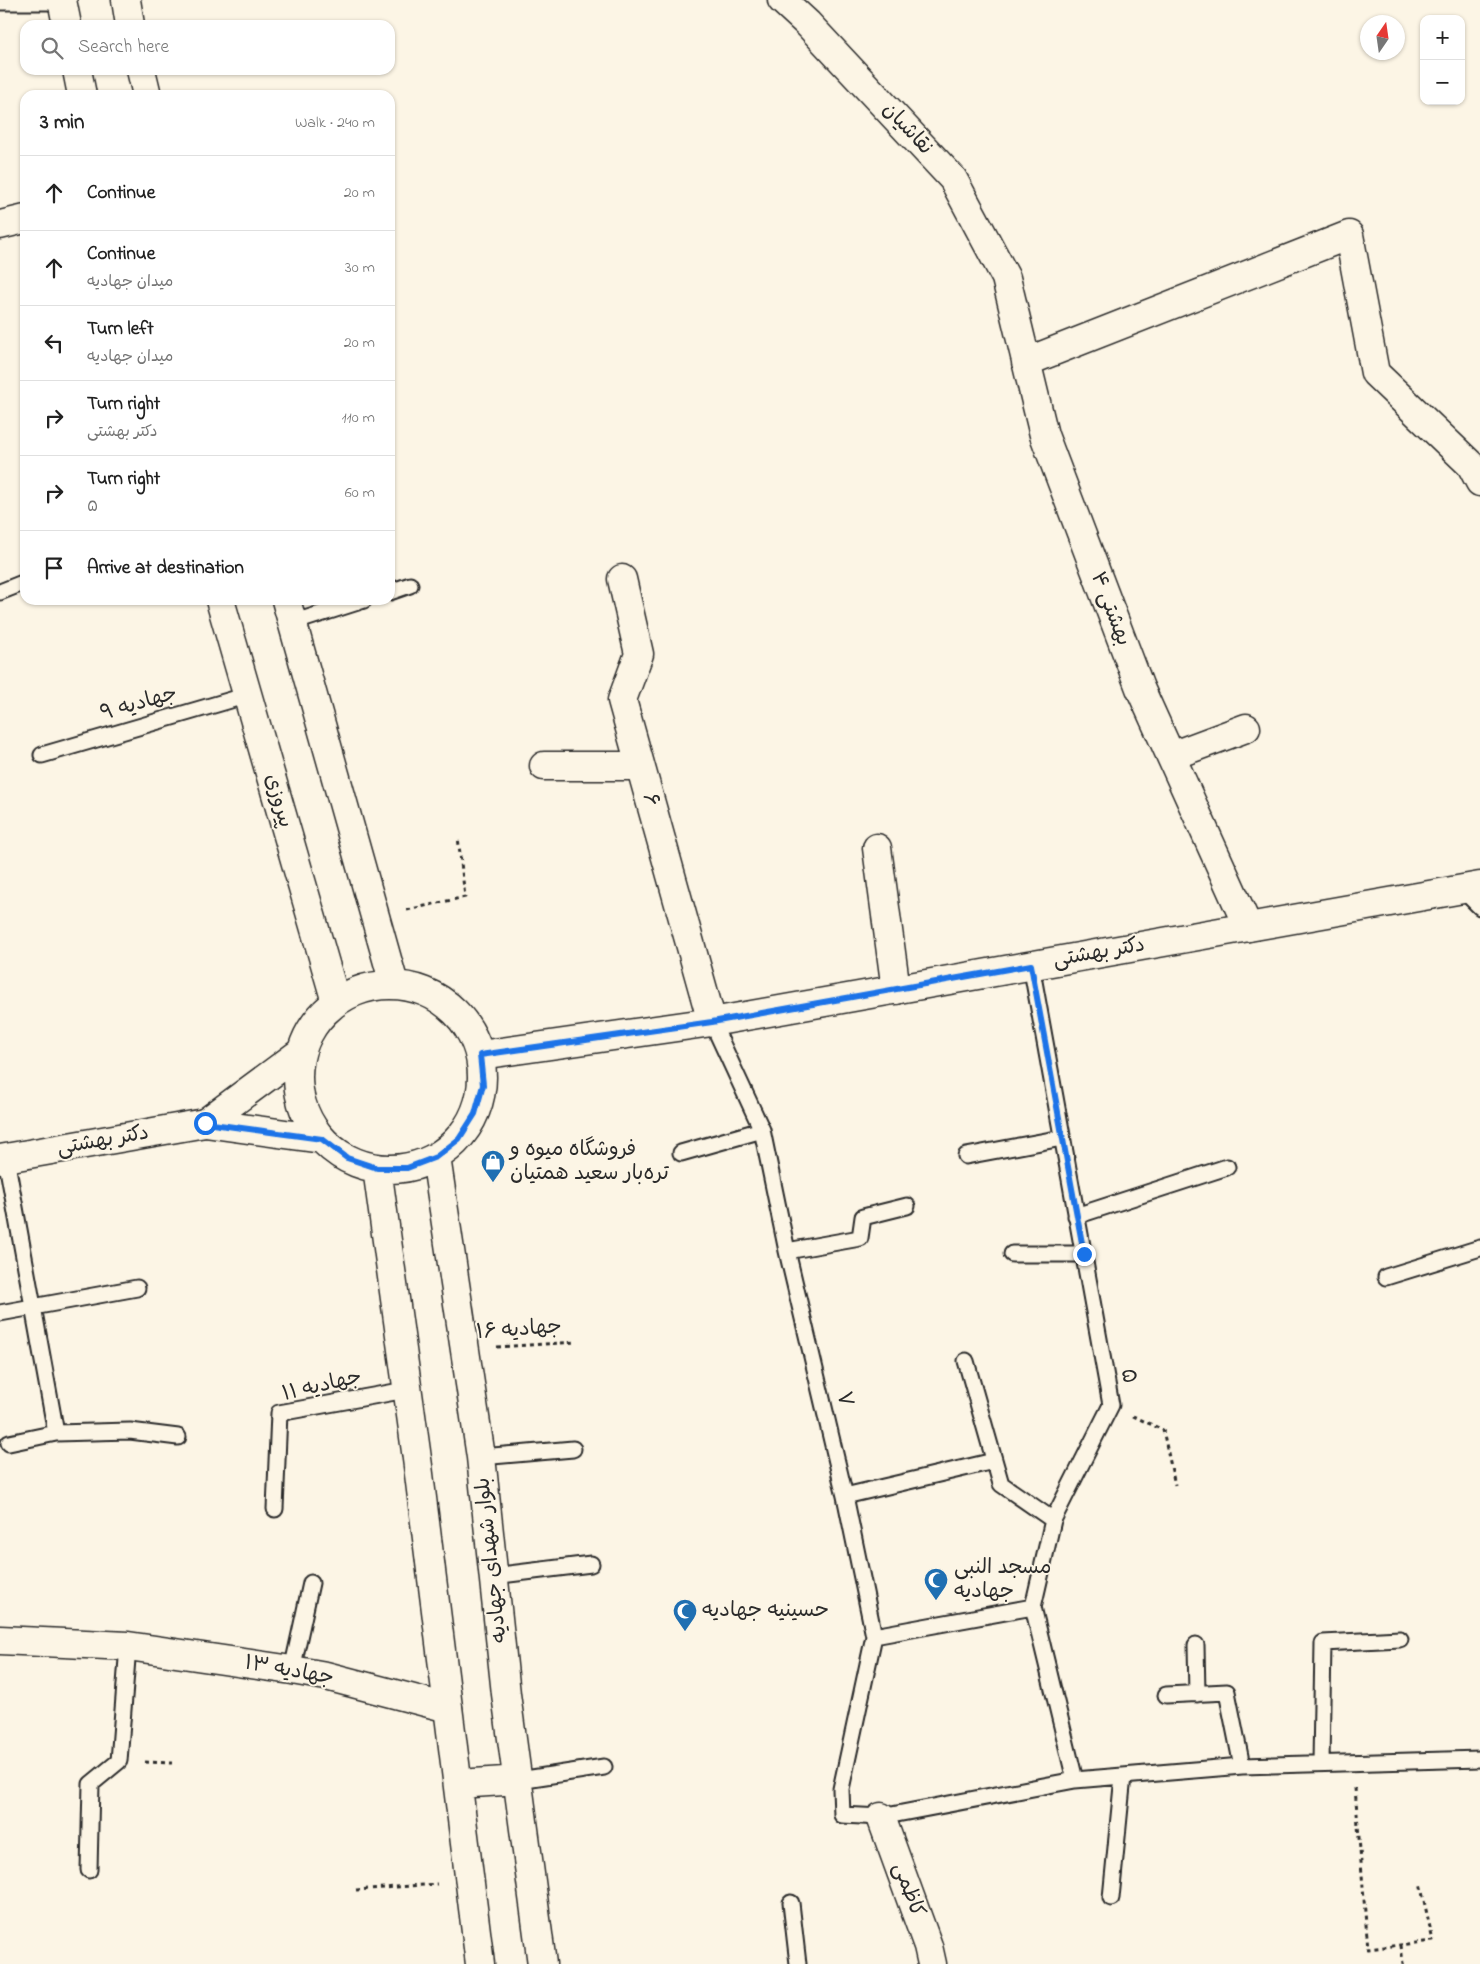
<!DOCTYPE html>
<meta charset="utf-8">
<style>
body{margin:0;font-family:"Indie Flower","Playpen Sans Arabic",sans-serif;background:#f2f2f2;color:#222}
.controls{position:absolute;right:15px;top:15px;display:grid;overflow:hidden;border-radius:10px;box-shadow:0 1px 4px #0004}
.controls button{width:45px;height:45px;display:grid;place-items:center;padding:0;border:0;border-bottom:1px solid #e0e0e0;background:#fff;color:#222;font:25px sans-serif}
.compass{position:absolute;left:1360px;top:15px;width:45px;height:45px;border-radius:50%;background:#fff;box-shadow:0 1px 4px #0004;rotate:13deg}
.stop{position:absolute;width:15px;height:15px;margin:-11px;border:4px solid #1a73e8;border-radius:50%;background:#fff}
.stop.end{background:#1a73e8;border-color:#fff;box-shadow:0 1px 5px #0008}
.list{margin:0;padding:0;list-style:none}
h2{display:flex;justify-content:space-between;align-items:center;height:65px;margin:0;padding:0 20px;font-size:21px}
h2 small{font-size:16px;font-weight:400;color:#767676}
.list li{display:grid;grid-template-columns:32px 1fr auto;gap:15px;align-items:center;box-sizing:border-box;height:75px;padding:0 20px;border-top:1px solid #e0e0e0}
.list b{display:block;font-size:19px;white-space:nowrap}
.list p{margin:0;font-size:16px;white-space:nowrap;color:#767676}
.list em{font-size:16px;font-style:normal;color:#767676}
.icon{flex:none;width:28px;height:28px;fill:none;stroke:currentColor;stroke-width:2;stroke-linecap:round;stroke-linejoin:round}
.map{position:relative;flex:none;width:1480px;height:1964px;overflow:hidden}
.search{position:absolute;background:#fff;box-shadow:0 1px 4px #0004;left:20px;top:20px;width:375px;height:55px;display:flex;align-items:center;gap:12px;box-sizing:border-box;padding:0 18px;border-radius:15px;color:#767676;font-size:19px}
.panel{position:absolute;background:#fff;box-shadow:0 1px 4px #0004;left:20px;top:90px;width:375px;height:515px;border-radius:15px}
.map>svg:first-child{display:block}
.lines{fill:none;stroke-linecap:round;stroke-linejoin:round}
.service-casing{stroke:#2b2b2b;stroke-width:19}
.minor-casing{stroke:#2b2b2b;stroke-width:31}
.tertiary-casing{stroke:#2b2b2b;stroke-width:31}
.secondary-casing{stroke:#2b2b2b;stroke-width:31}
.path{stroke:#2b2b2b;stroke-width:3;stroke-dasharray:4 4;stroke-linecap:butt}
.service{stroke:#fcf5e5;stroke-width:15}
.minor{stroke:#fcf5e5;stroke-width:28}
.tertiary{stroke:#fcf5e5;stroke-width:28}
.secondary{stroke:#fcf5e5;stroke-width:28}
.route{stroke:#1a73e8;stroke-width:6}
.labels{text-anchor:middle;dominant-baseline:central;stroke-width:4;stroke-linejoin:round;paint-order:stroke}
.street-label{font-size:21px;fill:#2b2b2b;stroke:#fcf5e5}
.poi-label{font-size:21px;fill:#2b2b2b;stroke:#fcf5e5;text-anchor:start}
</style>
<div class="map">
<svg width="1480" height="1964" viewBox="0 0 1480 1964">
<rect width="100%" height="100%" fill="#fcf5e5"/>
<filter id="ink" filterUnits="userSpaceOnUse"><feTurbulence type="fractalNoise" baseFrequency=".02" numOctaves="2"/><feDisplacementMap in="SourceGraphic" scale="10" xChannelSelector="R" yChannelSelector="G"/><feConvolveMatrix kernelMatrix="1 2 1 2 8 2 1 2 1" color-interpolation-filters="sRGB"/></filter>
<g filter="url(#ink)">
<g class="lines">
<defs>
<path id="service" d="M0,2H62
M0,592L25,582
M390,592L410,585
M292,623L364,600
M42,755L248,695
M1463,890L1480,907
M1031,965L1111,1405L1053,1520L1033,1607L1075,1780
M712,1022L762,1130L787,1251L845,1496L874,1636L1033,1607
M681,1153L762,1130
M966,1156L1062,1138
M6,1158L56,1433
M1076,1216L1227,1167
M787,1251L860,1238L863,1217L907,1206
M1012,1254H1084
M1386,1277L1480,1248
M0,1313L137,1288
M966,1361L1001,1484L1053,1520
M9,1443L56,1433L130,1431L178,1437
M481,1457L573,1449
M845,1496L994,1461
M275,1509L279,1413L406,1390
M493,1576L591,1564
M874,1636L841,1789L842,1815L881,1817L1075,1780L1242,1766L1480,1759
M1196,1645L1197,1694
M292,1670L311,1583
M1166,1695L1227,1692L1242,1766
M1321,1763L1323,1643L1400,1639
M519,1780L604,1767
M89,1870L91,1784L119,1761L128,1646
M1111,1898L1123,1776
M791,1903L798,1964"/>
<path id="minor" d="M782,0L808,24L953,179L1006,278L1044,435L1140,688L1248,927
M0,225L25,219
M1026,362L1349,235L1375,373L1471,465L1480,482
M622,579L639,654L622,700L712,1022
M1171,756L1246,728
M544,766H640
M877,848L896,990
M0,1640L128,1646L292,1670L326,1676L448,1708
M881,1817L928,1946L932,1964"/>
<path id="tertiary" d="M480,1055L712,1022L1480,886
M0,1159L205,1123"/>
<path id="secondary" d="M62,0L67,25
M126,0L130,25
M77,70L82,95
M141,70L147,95
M220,600L336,1002
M286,600L394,984
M298 1077a92 92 0 1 1 184 0a92 92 0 1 1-184 0Z
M301,1052L205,1123L322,1139
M436,1157L481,1457L506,1694L542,1964
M377,1168L418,1466L480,1964
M458,1784L519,1780"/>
</defs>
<use href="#service" class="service-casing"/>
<use href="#minor" class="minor-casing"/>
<use href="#tertiary" class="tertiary-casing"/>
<use href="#secondary" class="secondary-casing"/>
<path class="path" d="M407,910L465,897L458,837
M497,1347L576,1342
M1133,1416L1163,1430L1175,1485
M145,1762L172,1763
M1355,1788L1368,1949L1433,1941L1420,1883
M356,1890L437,1884
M1401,1945L1403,1964"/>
<use href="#service" class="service"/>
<use href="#minor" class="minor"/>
<use href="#tertiary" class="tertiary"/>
<use href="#secondary" class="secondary"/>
</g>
</g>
<g class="lines" filter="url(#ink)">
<path class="route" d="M205,1123L322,1139L347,1158L377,1168H407L436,1157L459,1139L475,1114L483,1085L480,1055L712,1022L1031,965L1084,1254"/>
</g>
<defs>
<symbol id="shop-pin" viewBox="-11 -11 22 30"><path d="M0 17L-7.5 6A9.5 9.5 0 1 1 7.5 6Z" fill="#1f6fb2" stroke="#fcf5e5"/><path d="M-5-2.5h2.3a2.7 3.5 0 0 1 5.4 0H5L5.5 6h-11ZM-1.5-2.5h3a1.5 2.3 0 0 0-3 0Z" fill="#fff"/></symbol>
<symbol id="mosque-pin" viewBox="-11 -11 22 30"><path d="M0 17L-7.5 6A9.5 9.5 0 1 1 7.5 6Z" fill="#1f6fb2" stroke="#fcf5e5"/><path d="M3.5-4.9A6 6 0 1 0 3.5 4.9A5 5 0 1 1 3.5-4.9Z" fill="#fff"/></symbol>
</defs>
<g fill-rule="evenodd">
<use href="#shop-pin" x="479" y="1148" width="28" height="38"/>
<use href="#mosque-pin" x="922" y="1566" width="28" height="38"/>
<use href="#mosque-pin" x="671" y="1597" width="28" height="38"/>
</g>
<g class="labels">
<g class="street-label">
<text transform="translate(907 129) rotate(47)">نقاشیان</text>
<text transform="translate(1110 609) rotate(69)">بهشتی ۴</text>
<text transform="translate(139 704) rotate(-16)">جهادیه ۹</text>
<text transform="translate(650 800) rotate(74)">۶</text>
<text transform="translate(278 801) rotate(74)">پیروزی</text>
<text transform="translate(1099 953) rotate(-10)">دکتر بهشتی</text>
<text transform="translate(103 1141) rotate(-10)">دکتر بهشتی</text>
<text transform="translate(519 1330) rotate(-4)">جهادیه ۱۶</text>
<text transform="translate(1128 1376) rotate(80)">۵</text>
<text transform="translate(322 1386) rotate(-13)">جهادیه ۱۱</text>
<text transform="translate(844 1399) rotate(77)">۷</text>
<text transform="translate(492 1560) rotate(-96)">بلوار شهدای جهادیه</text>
<text transform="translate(289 1671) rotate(10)">جهادیه ۱۳</text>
<text transform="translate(908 1890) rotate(70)">کاظمی</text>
</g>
<g class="poi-label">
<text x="510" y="1150">فروشگاه میوه و<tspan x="510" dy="24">تره‌بار سعید همتیان</tspan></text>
<text x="954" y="1568">مسجد النبی<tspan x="954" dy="24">جهادیه</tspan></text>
<text x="702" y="1611">حسینیه جهادیه</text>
</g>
</g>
</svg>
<div class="controls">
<button>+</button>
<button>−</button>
</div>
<svg class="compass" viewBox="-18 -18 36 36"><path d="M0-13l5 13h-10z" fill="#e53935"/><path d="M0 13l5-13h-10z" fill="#767676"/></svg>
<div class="stop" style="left:205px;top:1123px"></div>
<div class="stop end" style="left:1084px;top:1254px"></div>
<div class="search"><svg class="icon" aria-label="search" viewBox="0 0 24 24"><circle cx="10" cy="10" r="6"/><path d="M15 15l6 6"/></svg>Search here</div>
<section class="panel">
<h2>3 min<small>Walk · 240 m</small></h2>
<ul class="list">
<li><svg class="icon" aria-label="ahead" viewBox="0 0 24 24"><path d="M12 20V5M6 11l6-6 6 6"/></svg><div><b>Continue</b></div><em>20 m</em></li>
<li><svg class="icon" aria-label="ahead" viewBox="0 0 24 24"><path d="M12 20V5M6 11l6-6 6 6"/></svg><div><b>Continue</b><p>میدان جهادیه</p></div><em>30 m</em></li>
<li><svg class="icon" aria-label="left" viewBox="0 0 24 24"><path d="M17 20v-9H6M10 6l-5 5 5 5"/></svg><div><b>Turn left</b><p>میدان جهادیه</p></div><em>20 m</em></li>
<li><svg class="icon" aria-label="right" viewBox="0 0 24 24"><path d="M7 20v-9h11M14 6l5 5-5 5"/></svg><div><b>Turn right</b><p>دکتر بهشتی</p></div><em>110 m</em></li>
<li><svg class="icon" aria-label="right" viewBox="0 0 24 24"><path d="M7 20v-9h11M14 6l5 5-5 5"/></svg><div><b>Turn right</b><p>۵</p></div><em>60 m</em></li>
<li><svg class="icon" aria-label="arrive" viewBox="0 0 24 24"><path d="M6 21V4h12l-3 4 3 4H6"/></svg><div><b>Arrive at destination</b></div></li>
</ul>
</section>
</div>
